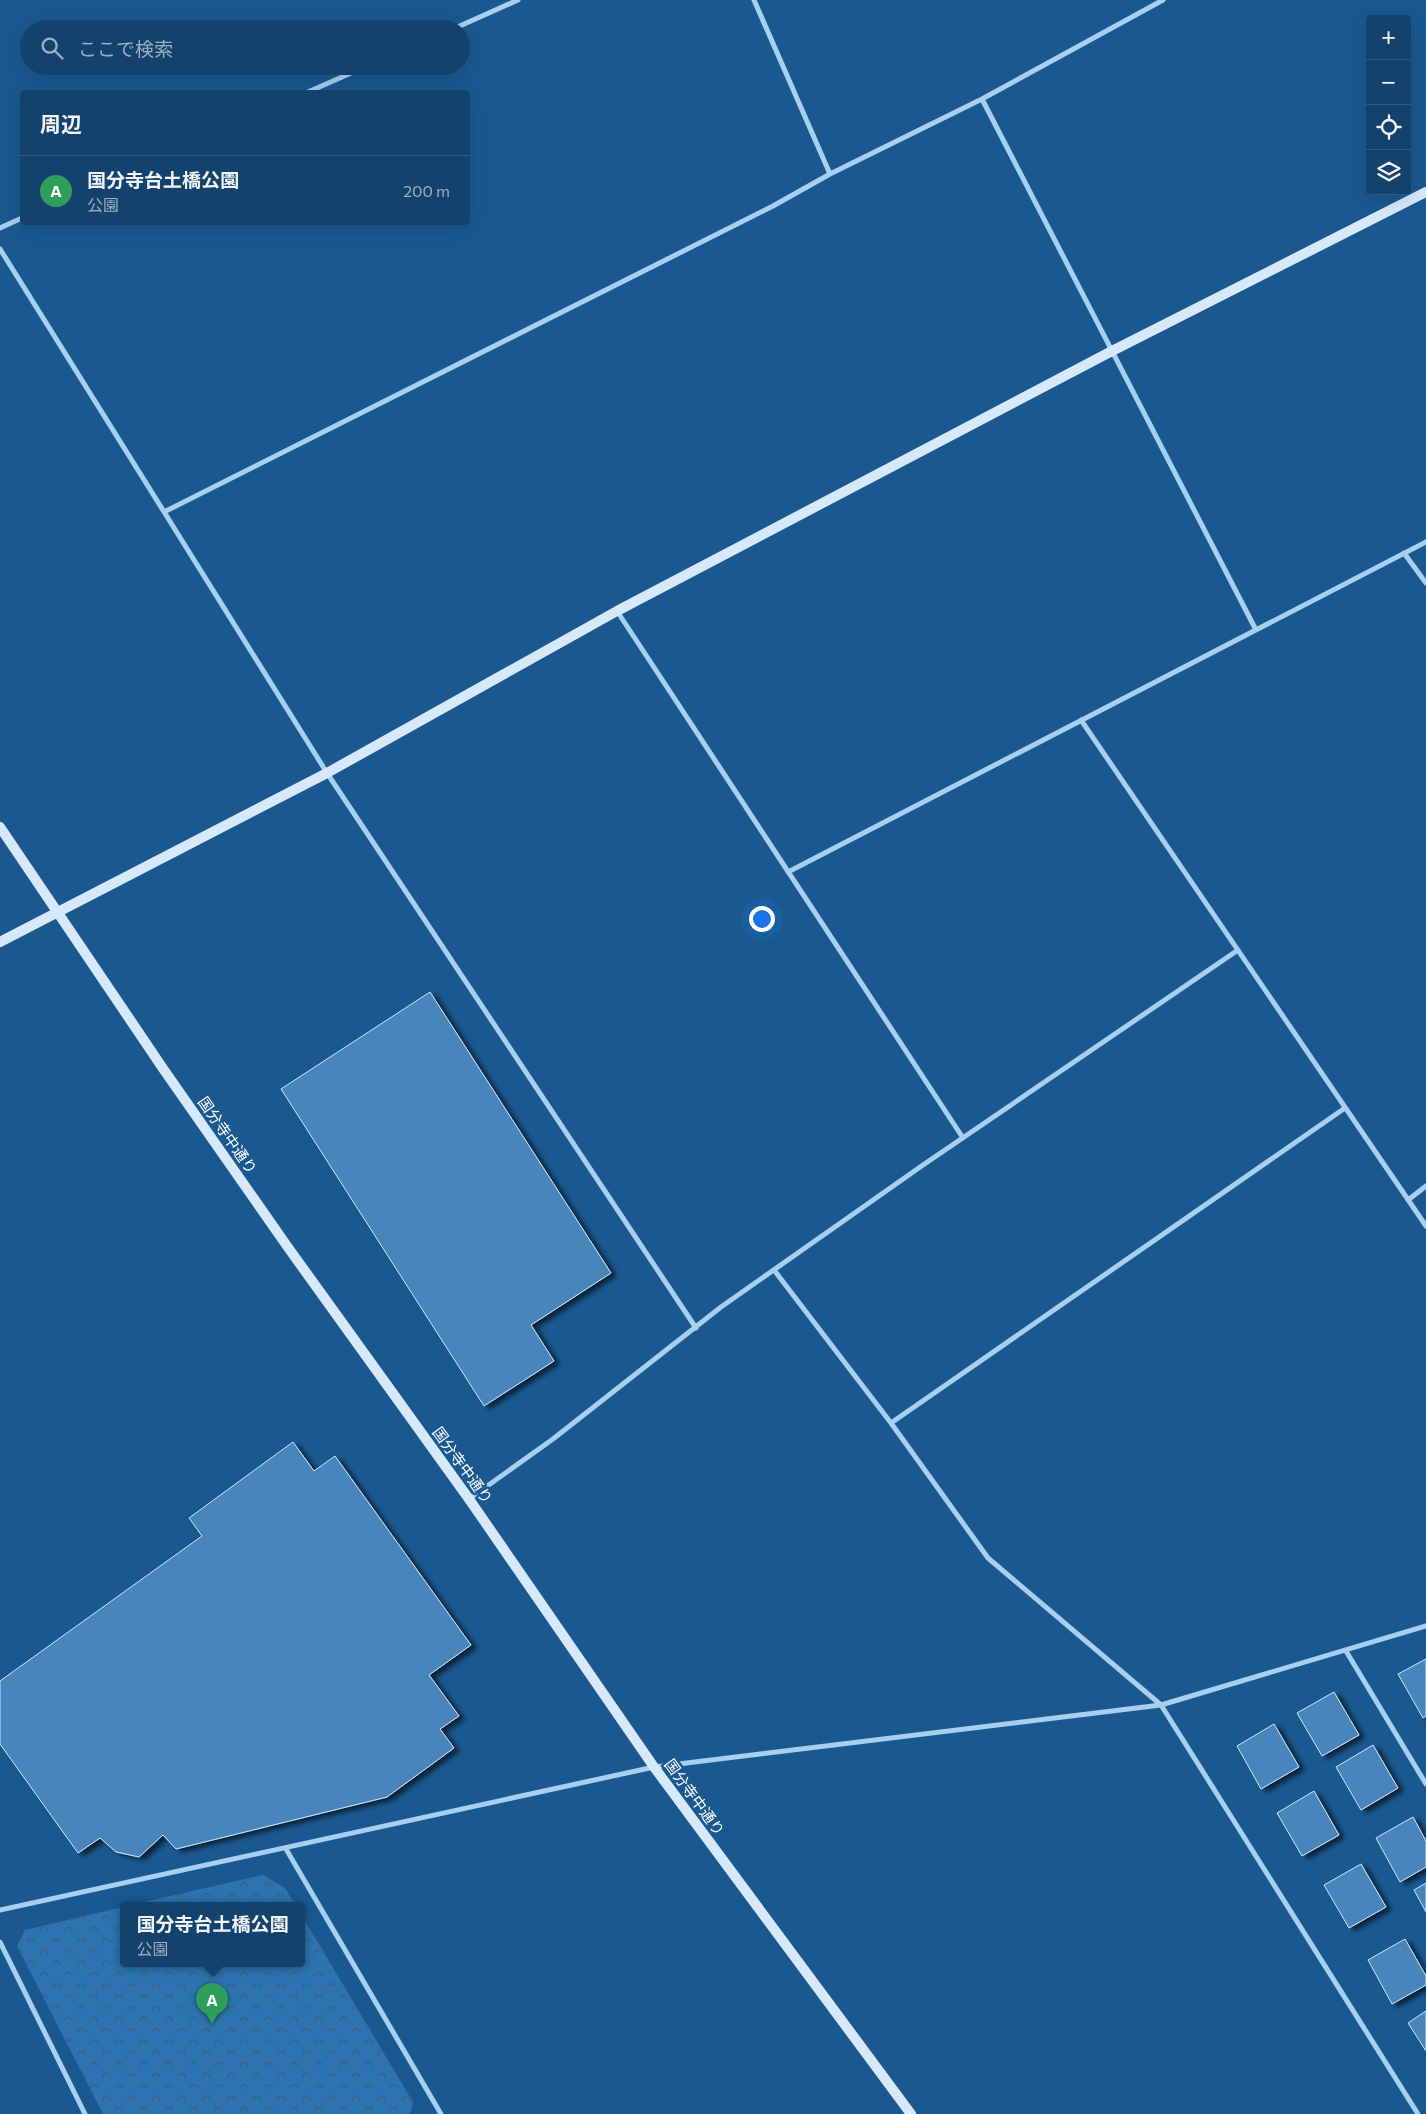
<!DOCTYPE html>
<html lang="ja">
<meta charset="utf-8">
<style>
body{margin:0;font-family:Commissioner,"Noto Sans JP",sans-serif;background:#204e74;color:#f1f3f6}
.controls{position:absolute;right:15px;top:15px;display:grid;overflow:hidden;border-radius:5px;box-shadow:0 5px 20px #0002}
.controls button{width:45px;height:45px;display:grid;place-items:center;padding:0;border:0;border-bottom:1px solid #325c7f;background:#13436c;color:#f1f3f6;font:25px sans-serif}
.you{position:absolute;left:761px;top:918px;width:18px;height:18px;margin:-12px;border:4px solid #fff;border-radius:50%;background:#1a73e8;box-shadow:0 0 0 8px #1a73e833}
.badge{display:grid;place-items:center;width:32px;height:32px;border-radius:50%;background:#ffc465;color:#fff;font-size:16px;font-weight:700}
.pin{position:absolute;translate:-50% -41px;filter:drop-shadow(0 1px 2px #0008)}
.pin::after{content:'';position:absolute;top:26px;width:18px;height:15px;background:inherit;clip-path:polygon(0 0,100% 0,50% 100%)}
.popup{position:absolute;left:120px;top:1902px;width:185px;height:65px;box-sizing:border-box;display:grid;place-content:center;border-radius:5px;background:#13436c;filter:drop-shadow(0 1px 4px #0005);font-size:16px;white-space:nowrap;color:#9db0c2}
.popup b{font-size:19px;color:#f1f3f6}
.popup::after{content:'';position:absolute;left:50%;top:100%;margin-left:-10px;border:10px solid transparent;border-top-color:#13436c}
.list{margin:0;padding:0;list-style:none}
h2{display:flex;justify-content:space-between;align-items:center;height:65px;margin:0;padding:0 20px;font-size:21px}
h2 small{font-size:16px;font-weight:400;color:#9db0c2}
.list li{display:grid;grid-template-columns:32px 1fr auto;gap:15px;align-items:center;box-sizing:border-box;height:70px;padding:0 20px;border-top:1px solid #325c7f}
.list b{display:block;font-size:19px;white-space:nowrap}
.list p{margin:0;font-size:16px;white-space:nowrap;color:#9db0c2}
.list em{font-size:16px;font-style:normal;color:#9db0c2}
.icon{flex:none;width:28px;height:28px;fill:none;stroke:currentColor;stroke-width:2;stroke-linecap:round;stroke-linejoin:round}
.map{position:relative;flex:none;width:1426px;height:2114px;overflow:hidden}
.search{position:absolute;background:#13436c;box-shadow:0 5px 20px #0002;left:20px;top:20px;width:450px;height:55px;display:flex;align-items:center;gap:12px;box-sizing:border-box;padding:0 18px;border-radius:28px;color:#9db0c2;font-size:19px}
.panel{position:absolute;background:#13436c;box-shadow:0 5px 20px #0002;left:20px;top:90px;width:450px;height:135px;border-radius:5px}
.map>svg:first-child{display:block}
.forest{fill:url(#forest-crowns)}
.building{fill:#4685ba;stroke:#cee6fb;filter:url(#shadow)}
.lines{fill:none;stroke-linecap:round;stroke-linejoin:round}
.street{stroke:#a7cfef;stroke-width:5}
.secondary{stroke:#d5e9fb;stroke-width:10}
.labels{text-anchor:middle;dominant-baseline:central;stroke-width:5;stroke-linejoin:round;paint-order:stroke}
.street-label{font-size:15px;fill:#fff;stroke:#195990}
</style>
<div class="map">
<svg width="1426" height="2114" viewBox="0 0 1426 2114">
<defs>
<pattern id="forest-crowns" width="20" height="18" patternUnits="userSpaceOnUse" patternTransform="scale(1.25)"><rect width="20" height="18" fill="#2c73af"/><path d="M2 6a3 3 0 1 1 6 0M12 15a3 3 0 1 1 6 0" fill="none" stroke="#3e5e79"/></pattern>
<filter id="shadow"><feDropShadow dx="5.5" dy="3" stdDeviation="2.5" flood-color="#0009"/></filter>
</defs>
<rect width="100%" height="100%" fill="#195990"/>
<path class="forest" d="M263,1875L285,1888L295,1905H131Z
M123,1907V1963H301V1914L413,2102L410,2114H103L17,1946L25,1930Z"/>
<path class="building" d="M430,992L611,1273L531,1325L554,1361L484,1406L281,1089Z
M293,1442L314,1471L335,1456L471,1645L429,1675L459,1716L440,1729L454,1748L387,1797L176,1849L163,1835L139,1857L116,1852L100,1838L78,1853L0,1744V1681L202,1536L189,1518Z
M1426,1659V1716L1423,1718L1398,1674Z
M1334,1692L1359,1735L1322,1756L1297,1713Z
M1274,1724L1299,1767L1261,1789L1237,1746Z
M1373,1745L1398,1788L1361,1810L1336,1767Z
M1314,1791L1339,1835L1302,1856L1277,1813Z
M1413,1817L1426,1841V1867L1400,1882L1376,1838Z
M1361,1864L1386,1907L1349,1928L1324,1885Z
M1426,1883V1912L1414,1890Z
M1405,1939L1426,1976V1985L1392,2004L1368,1960Z
M1426,2011V2051L1408,2023Z"/>
<g class="lines">
<path class="street" d="M754,0L830,174
M453,29L518,0
M308,92L367,66
M982,99L1256,630
M0,228L22,218
M0,249L327,773L696,1328
M164,512L773,206L830,174L982,99L1163,0
M1404,553L1426,583
M617,611L963,1138
M1081,720L1426,1226
M788,872L1426,542
M1408,1200L1426,1186
M774,1270L891,1423L988,1558L1161,1705L1418,2114
M891,1423L1345,1108
M469,1499L553,1439L721,1307L923,1165L1238,950
M1346,1651L1426,1784
M286,1849L441,2114
M0,1910L654,1767L1161,1705L1426,1626
M0,1942L85,2114"/>
<path class="secondary" d="M0,827L164,1070L287,1246L469,1499L654,1767L911,2114
M0,942L327,773L617,611L1112,351L1426,192"/>
</g>
<g class="labels">
<g class="street-label">
<text transform="translate(228 1135) rotate(55)">国分寺中通り</text>
<text transform="translate(463 1465) rotate(54)">国分寺中通り</text>
<text transform="translate(695 1797) rotate(54)">国分寺中通り</text>
</g>
</g>
</svg>
<div class="controls">
<button>+</button>
<button>−</button>
<button><svg class="icon" aria-label="locate" viewBox="0 0 24 24"><circle cx="12" cy="12" r="6"/><path d="M12 2v4M12 18v4M2 12h4M18 12h4"/></svg></button>
<button><svg class="icon" aria-label="layers" viewBox="0 0 24 24"><path d="M12 4l9 5-9 5-9-5zM3 14l9 5 9-5"/></svg></button>
</div>
<div class="you"></div>
<div class="pin badge" style="left:212px;top:2024px;background:#2e9e5b">A</div>
<div class="popup"><b>国分寺台土橋公園</b>公園</div>
<div class="search"><svg class="icon" aria-label="search" viewBox="0 0 24 24"><circle cx="10" cy="10" r="6"/><path d="M15 15l6 6"/></svg>ここで検索</div>
<section class="panel">
<h2>周辺<small></small></h2>
<ul class="list">
<li><span class="badge" style="background:#2e9e5b">A</span><div><b>国分寺台土橋公園</b><p>公園</p></div><em>200 m</em></li>
</ul>
</section>
</div>
